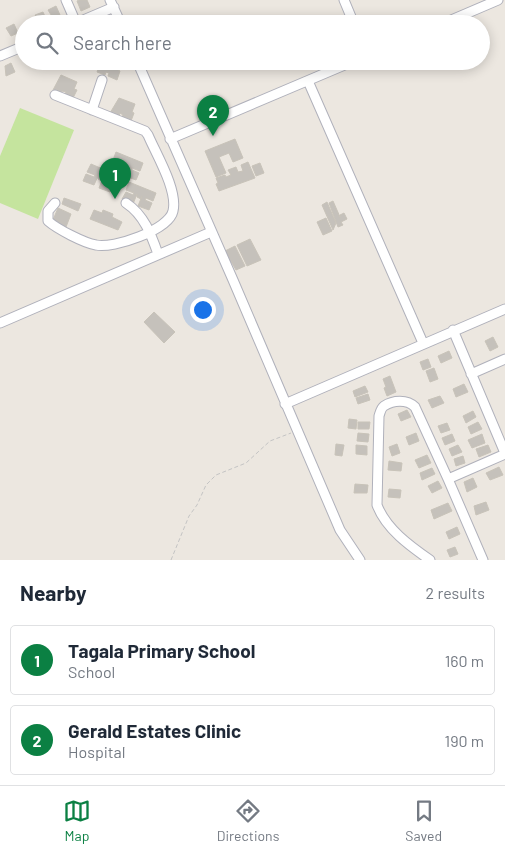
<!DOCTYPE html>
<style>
body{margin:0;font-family:Barlow,sans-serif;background:#f6f6f7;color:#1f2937}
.you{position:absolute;left:202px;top:309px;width:18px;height:18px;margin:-12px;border:4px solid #fff;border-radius:50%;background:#1a73e8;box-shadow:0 0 0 8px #1a73e833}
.badge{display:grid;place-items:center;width:32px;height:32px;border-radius:50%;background:#0b8043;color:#fff;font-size:16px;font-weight:700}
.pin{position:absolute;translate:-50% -41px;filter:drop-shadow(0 1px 2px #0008)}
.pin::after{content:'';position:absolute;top:26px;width:18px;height:15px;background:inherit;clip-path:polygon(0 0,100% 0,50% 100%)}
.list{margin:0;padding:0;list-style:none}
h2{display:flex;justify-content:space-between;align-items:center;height:65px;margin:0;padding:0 20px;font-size:21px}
h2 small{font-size:16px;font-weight:400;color:#747a83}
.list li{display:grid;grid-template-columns:32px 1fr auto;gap:15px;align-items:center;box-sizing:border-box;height:70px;margin:0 10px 10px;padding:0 10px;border:1px solid #e0e1e3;border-radius:5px}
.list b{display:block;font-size:19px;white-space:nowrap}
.list p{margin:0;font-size:16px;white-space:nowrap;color:#747a83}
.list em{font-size:16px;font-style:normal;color:#747a83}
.icon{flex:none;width:28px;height:28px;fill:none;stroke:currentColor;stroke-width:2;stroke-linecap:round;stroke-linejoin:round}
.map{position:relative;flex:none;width:505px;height:560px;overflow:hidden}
.search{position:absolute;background:#fff;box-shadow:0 2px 12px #0003;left:15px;right:15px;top:15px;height:55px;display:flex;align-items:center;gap:12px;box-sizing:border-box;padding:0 18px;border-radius:28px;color:#747a83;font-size:19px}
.sheet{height:225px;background:#fff}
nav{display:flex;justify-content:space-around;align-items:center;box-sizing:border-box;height:70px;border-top:1px solid #e0e1e3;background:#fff;font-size:14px;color:#747a83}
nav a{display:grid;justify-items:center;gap:2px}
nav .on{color:#0b8043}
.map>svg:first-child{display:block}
.pitch{fill:#c5e49e}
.building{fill:#c5c1bb;stroke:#c8c3b9}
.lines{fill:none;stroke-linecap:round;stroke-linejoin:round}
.minor-casing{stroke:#b0b1bb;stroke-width:11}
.path{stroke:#c4c4c4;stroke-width:1;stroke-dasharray:4 2.5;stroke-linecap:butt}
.minor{stroke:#fff;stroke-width:9}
</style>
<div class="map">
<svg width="505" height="560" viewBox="0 0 505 560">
<rect width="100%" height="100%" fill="#ece7e0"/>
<path class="pitch" d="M20,108L74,130L38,219L0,203V156Z"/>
<path class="building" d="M79,0H87L90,7L81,11L77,1Z
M56,6L60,15L53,18L48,10Z
M43,12L47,21L40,23L35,15Z
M14,24L18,33L11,36L6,28Z
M103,61L121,63L118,70L120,71L117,80L108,76L109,73L106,72L105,75L97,72L101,62L102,63Z
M11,63L15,72L6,76L5,66Z
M61,75L77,82L74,89L77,90L73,98L65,95L66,92L62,91L61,94L53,90Z
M119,98L135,104L132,112L134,113L131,121L122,118L123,115L120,113L119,116L110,113Z
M235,139L243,158L233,162L229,153L219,157L226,173L216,177L205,151Z
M116,152L143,163L140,171L132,168V170L139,173L136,180L125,176L129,166L127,169L124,168V164L120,174L109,169L112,162L120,165L121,163L113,160Z
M248,162L255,178L219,191L216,184L218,183L216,178L225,175L226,177L231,175L228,170L236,167L238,172L243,171L241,165Z
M260,163L264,173L256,176L252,166Z
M91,164L117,175L114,183L107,180L106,181L113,185L110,192L99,188L103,178L102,181L98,179V176L94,185L83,181L86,174L94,177L95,175L87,172Z
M129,182L156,193L153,201L146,198L145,200L152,203L149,210L138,206L142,196L141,199L137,197V194L133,204L122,199L126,192L133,195L134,193L126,190Z
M64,198L81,204L78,211L62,204Z
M333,201L340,217V215L344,213L347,219L341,222L343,225L338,227L329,203Z
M327,202L336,223L333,230L322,205Z
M58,208L71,214L66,227L53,220Z
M94,210L102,213L103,210L113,214L112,217L122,222L118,230L90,219Z
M326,218L332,231L323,235L317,222Z
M250,239L261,260L247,266L237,245Z
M235,246L245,266L236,270L225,251Z
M154,312L175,332L164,343L144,322Z
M493,337L498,347L490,351L485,341Z
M449,351L452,358L441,363L438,356Z
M428,359L431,367L423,370L420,362Z
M434,368L438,379L430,382L426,371Z
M390,376L396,392L387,396L384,388L386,387L383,379Z
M464,384L468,392L456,397L453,389Z
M365,386L368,392L355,397L353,391Z
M368,394L370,400L358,404L356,398Z
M440,396L444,403L432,408L428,400Z
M407,410L411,417L401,421L398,414Z
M473,411L476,417L466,423L463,416Z
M349,419L357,420L356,429L348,428Z
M358,422H370L369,429H358Z
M478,422L482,429L471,434L468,427Z
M447,423L450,430L441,433L438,426Z
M358,433L369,434L368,442L357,441Z
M416,433L419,441L409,445L406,437Z
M452,434L455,441L445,445L442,438Z
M482,434L485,443L472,448L468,440Z
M336,444L344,445L342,456L335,455Z
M397,444L400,453L392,456L389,447Z
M356,445L367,446V455L356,454Z
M458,445L462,452L452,456L449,449Z
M488,445L491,452L479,457L476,449Z
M427,455L431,463L419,468L415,460Z
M463,456L465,463L456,466L454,459Z
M389,461L402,463L401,471L388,470Z
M499,467L503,475L490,480L486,473Z
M432,468L435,474L422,480L420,473Z
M473,478L477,487L467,492L464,482Z
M438,481L442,488L432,493L428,486Z
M355,484L368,485L367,493H354Z
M389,489L401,490L400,498L388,497Z
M486,502L489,510L476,515L474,506Z
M448,503L452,511L434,519L431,510Z
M457,527L460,534L449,539L446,532Z
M455,547L458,554L450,557L447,550Z"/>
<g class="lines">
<defs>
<path id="minor" d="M66,0L76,23
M110,0L121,24
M344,0L354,24
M74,24L114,7
M442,24L498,0
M0,56L24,46
M137,61L233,280L340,530L360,560
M308,81L423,343
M55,95L145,131L148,135C156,154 178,190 173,211C169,230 113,249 96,245C84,243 57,229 48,221V211L55,203
M92,110L102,80
M170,139L354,61
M126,203C144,215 151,234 158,254
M0,323L211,232
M453,330L505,453
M471,374L505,359
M285,404L505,309
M448,479L505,454
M430,560C410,546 386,529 377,505L379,416C380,413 381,408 384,406C393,400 407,399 415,407L448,479L483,560"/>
</defs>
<use href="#minor" class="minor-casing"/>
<path class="path" d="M171,560L189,516L197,505L206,485L216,475L246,463L270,441L291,433"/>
<use href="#minor" class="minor"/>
</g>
</svg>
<div class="you"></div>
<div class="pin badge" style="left:115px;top:199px">1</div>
<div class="pin badge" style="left:213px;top:136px">2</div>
<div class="search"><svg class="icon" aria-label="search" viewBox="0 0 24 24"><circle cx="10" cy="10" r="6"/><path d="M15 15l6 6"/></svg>Search here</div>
</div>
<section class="sheet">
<h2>Nearby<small>2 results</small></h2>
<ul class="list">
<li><span class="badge">1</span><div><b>Tagala Primary School</b><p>School</p></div><em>160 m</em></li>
<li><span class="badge">2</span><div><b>Gerald Estates Clinic</b><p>Hospital</p></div><em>190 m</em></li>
</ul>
</section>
<nav>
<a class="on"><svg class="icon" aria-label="map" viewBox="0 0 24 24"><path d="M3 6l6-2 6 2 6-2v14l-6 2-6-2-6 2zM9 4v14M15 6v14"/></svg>Map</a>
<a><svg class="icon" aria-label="directions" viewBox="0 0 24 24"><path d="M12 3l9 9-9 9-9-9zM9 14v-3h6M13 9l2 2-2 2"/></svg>Directions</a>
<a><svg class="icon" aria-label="saved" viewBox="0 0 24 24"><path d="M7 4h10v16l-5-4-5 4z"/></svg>Saved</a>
</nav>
